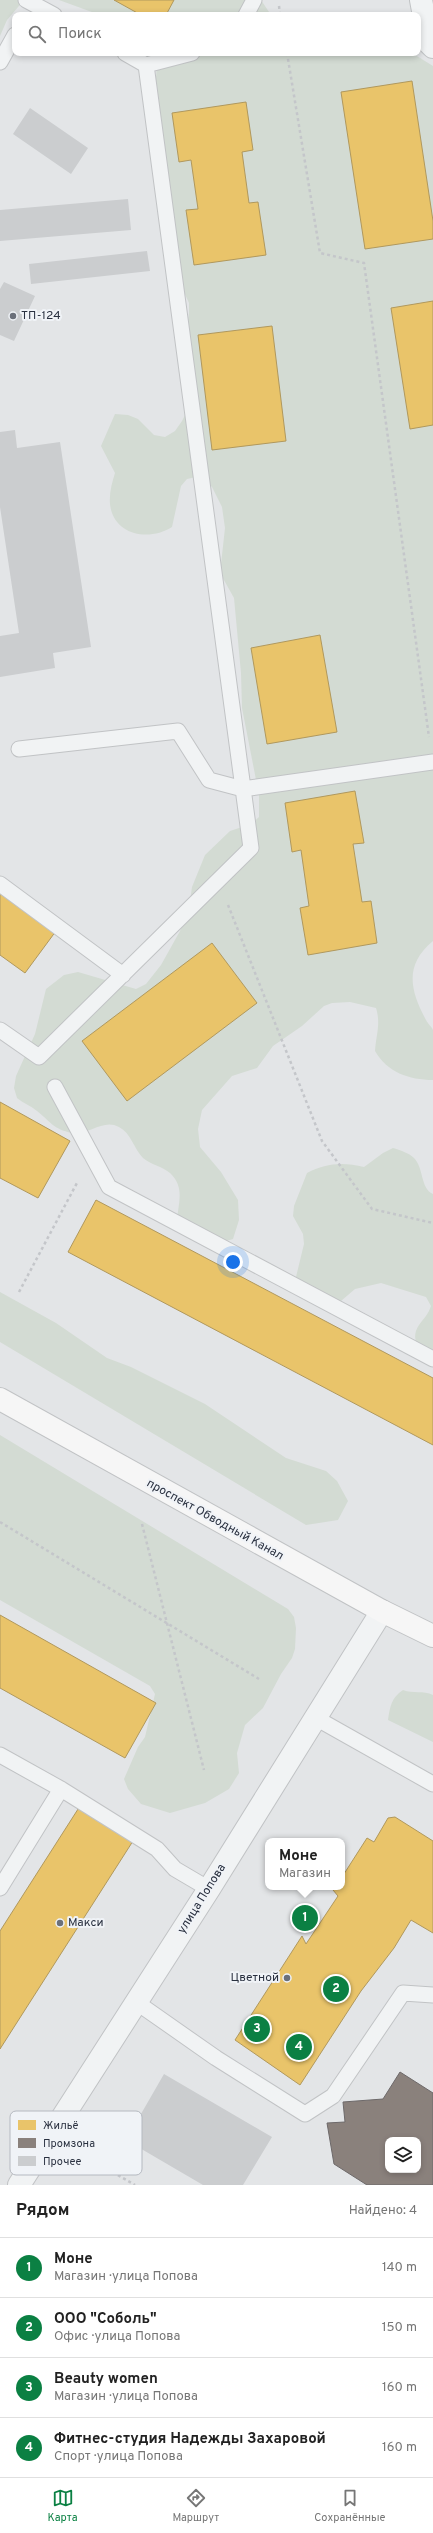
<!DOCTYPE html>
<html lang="ru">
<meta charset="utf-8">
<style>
body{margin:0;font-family:Overpass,sans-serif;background:#f2f2f2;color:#222}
.controls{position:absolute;right:12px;bottom:12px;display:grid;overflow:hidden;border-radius:8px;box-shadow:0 2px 6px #0003}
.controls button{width:36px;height:36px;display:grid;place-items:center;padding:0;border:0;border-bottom:1px solid #e0e0e0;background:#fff;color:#222;font:20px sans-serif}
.you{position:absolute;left:233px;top:1262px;width:14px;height:14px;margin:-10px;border:3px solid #fff;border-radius:50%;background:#1a73e8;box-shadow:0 0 0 6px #1a73e833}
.badge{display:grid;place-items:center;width:26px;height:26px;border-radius:50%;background:#0b8043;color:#fff;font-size:13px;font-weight:700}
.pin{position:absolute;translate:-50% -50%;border:2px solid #fff;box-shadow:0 1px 4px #0006}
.popup{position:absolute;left:265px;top:1838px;width:80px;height:52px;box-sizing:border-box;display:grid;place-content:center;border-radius:8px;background:#fff;filter:drop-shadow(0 1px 3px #0005);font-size:13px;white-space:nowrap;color:#767676}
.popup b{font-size:15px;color:#222}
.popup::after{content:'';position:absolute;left:50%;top:100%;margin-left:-8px;border:8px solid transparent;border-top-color:#fff}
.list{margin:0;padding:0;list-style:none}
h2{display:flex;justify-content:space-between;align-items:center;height:52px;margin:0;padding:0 16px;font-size:17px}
h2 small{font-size:13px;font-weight:400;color:#767676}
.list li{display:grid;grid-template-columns:26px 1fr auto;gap:12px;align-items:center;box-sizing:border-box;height:60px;padding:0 16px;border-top:1px solid #e0e0e0}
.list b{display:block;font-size:15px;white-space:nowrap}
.list p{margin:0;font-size:13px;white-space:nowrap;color:#767676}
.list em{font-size:13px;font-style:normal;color:#767676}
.icon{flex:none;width:22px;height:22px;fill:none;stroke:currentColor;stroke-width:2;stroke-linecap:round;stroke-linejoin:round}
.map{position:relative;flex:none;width:433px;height:2185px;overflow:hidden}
.search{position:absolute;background:#fff;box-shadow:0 2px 6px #0003;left:12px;right:12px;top:12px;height:44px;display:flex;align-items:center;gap:10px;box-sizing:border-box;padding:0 14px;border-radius:8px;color:#767676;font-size:15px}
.sheet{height:292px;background:#fff}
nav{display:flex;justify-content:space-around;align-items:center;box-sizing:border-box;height:56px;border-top:1px solid #e0e0e0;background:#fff;font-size:11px;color:#767676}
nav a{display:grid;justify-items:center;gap:2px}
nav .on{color:#0b8043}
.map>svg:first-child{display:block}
.green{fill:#d3dbd3}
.homes{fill:#e9c46a;stroke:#b0985d}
.industry{fill:#8a817c;stroke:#6d696a;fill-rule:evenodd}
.building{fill:#cbcdcf}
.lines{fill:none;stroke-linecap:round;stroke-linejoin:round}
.service-casing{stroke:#c1c3c5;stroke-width:17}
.minor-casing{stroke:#c1c3c5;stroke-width:24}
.secondary-casing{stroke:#c1c3c5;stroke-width:24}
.path{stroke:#c4c6ca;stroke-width:2.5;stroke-dasharray:3 3;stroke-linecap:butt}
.service{stroke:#f1f3f4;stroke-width:15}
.minor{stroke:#f1f3f4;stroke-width:22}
.secondary{stroke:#f6f6f6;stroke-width:22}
.poi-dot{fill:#6b707a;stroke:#f0f3f7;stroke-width:1.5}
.labels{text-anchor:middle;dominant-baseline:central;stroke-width:4;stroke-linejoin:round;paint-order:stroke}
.poi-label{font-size:12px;fill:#2a3140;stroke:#f0f3f7;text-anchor:start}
.street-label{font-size:12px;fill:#2a3140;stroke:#f0f3f7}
.key{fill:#f0f3f7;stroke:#b5b9c0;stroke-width:1}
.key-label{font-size:11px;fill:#2a3140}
</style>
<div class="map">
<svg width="433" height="2185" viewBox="0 0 433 2185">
<rect width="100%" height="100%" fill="#e3e5e7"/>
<path class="green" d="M0,0H24L7,20L0,36Z
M59,0H261L271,15H100Z
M148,53H412L433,66V941C404,965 410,990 426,1020C428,1024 432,1027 433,1030C433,1042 433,1067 433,1080C409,1080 387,1072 375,1051C376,1035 381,1024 376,1008L350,1002L332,1003L324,1006L302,1026L273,1046L257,1068L232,1076L202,1110L198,1129L200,1147L221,1172L238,1200L239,1220L233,1239C220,1243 208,1245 195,1241C157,1229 196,1197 170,1173C162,1166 151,1165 143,1158C134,1149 131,1133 119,1127C103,1118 88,1136 72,1133C53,1129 51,1122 37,1111C31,1106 23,1103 17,1098L14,1088L16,1076L35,1034L46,989L64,975L78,972L136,989L146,984L161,965L180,931L189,908L192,887L205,855L230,831L251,824L259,817V795L242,708L241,673L234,598L220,573L225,528L222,507L212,487L205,480L196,477L187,479L181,486L172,527C149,542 113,535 110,504C109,493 112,483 115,473L101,446L115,414L128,415L138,419L154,435L165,437L175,431L182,421L187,411L185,344L189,313V303L180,283L153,89C157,75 160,64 148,53Z
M393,1148C400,1150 409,1153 414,1158C424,1168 420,1188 433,1194V1367C423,1355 408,1341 419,1325C424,1318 428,1315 431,1306L426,1297L381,1283L355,1289L334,1307L300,1287L296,1277L304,1244L303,1234L293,1216L294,1206L307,1173C326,1163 343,1162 364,1167L383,1153Z
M0,1292L56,1323L107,1358L131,1367L205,1404L286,1458L326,1471L337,1481L348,1501L338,1520L306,1525L0,1342Z
M0,1435L288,1609L294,1617L296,1628L295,1649L292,1658L281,1674L263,1708L245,1725L237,1753L239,1773L229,1789L205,1803L170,1813L141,1804L128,1789L124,1779L138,1747L145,1737L155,1694L150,1686L0,1600Z
M403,1690C413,1694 423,1690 433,1695V1742L388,1720C390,1707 391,1698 403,1690Z"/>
<path class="homes" d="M114,0H174L166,15H141Z
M412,81L433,221V239L365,249L341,92Z
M246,102L253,150L242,152L249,203L258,202L266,255L194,265L186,210L198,209L191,160L179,162L172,113Z
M433,301V425L410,429L391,308Z
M272,326L286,441L212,450L198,335Z
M320,635L337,732L267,744L251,648Z
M355,791L364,843L353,844L362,902L371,901L377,943L308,955L300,908L309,906L301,850L292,852L285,803Z
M0,891L56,931L25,973L0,955Z
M212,943L257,1003L127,1101L82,1041Z
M0,1102L70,1141L38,1198L0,1178Z
M96,1200L433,1378V1445L68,1252Z
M0,1615L156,1703L125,1758L0,1688Z
M80,1806L133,1841L0,2049V1931Z
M395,1817L433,1841V1933L411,1920L394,1948L361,1991L300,2085L235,2040L302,1936L306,1944L338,1896L333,1890L335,1887H342V1877L367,1838L374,1842L388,1818Z"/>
<path class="industry" d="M400,2072L433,2093V2185H367L334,2164L327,2123L345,2122L343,2102L383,2099ZM388,2140H418V2170H388Z"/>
<path class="building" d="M30,108L88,148L71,174L13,134Z
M128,199L131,230L0,241V210Z
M147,251L150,271L31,284L29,264Z
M4,282L35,296L14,341L0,335V289Z
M15,430L17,448L60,442L91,647L53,653L55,668L0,677V636L19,633L0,507V432Z
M164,2074L272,2137L243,2185H203L126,2140Z"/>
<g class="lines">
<defs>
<path id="service" d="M26,0L54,15
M246,15L254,0
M125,53L146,65L192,53
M0,62L15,35
M19,749L178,731L209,780L243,789L433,762
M0,884L123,975
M0,1030L39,1057L251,848L146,65
M55,1087L109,1187L433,1359
M314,1717L433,1784
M0,1755L61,1789L157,1849L175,1869L209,1889
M0,1888L61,1789
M136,2002L216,2058L305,2114L333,2096L403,1993L433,1995"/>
<path id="minor" d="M421,0L429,43L433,47
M19,2185L209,1889L382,1611"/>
<path id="secondary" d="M0,1399L382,1611L433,1636"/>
</defs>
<use href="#service" class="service-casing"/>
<use href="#minor" class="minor-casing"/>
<use href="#secondary" class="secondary-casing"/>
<path class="path" d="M279,6L280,15
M287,53L320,253L364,263L429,737
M228,905L322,1141L372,1209L433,1223
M19,1292L78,1181
M0,1522L259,1679
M142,1524L204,1770
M92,2160L135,2185"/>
<use href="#service" class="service"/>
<use href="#minor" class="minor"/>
<use href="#secondary" class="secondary"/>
</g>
<g class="poi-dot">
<circle cx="13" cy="316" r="4"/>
<circle cx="60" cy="1923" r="4"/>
<circle cx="287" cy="1978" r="4"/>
</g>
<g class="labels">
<g class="poi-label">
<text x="21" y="316">ТП-124</text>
<text x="68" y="1923">Макси</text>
<text x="279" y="1978" text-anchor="end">Цветной</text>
</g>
<g class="street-label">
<text transform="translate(215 1520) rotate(29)">проспект Обводный Канал</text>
<text transform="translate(202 1899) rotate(-58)">улица Попова</text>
</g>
</g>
<rect x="10" y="2111" width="132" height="64" rx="6" class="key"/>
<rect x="18" y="2120" width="18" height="10" fill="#e9c46a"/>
<rect x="18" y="2138" width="18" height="10" fill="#8a817c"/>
<rect x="18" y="2156" width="18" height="10" fill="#cbcdcf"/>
<g class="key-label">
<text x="43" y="2129">Жильё</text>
<text x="43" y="2147">Промзона</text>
<text x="43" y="2165">Прочее</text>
</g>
</svg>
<div class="controls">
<button><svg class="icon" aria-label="layers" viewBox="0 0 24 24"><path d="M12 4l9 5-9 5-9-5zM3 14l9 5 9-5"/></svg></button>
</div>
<div class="you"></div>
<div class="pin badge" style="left:305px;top:1918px">1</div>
<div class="popup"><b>Моне</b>Магазин</div>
<div class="pin badge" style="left:336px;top:1989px">2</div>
<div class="pin badge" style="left:257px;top:2029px">3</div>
<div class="pin badge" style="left:299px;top:2047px">4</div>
<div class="search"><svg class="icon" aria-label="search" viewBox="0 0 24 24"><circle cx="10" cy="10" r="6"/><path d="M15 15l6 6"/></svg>Поиск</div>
</div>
<section class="sheet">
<h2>Рядом<small>Найдено: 4</small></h2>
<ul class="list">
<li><span class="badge">1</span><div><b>Моне</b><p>Магазин · улица Попова</p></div><em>140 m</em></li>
<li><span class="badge">2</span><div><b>ООО &quot;Соболь&quot;</b><p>Офис · улица Попова</p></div><em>150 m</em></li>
<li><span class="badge">3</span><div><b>Beauty women</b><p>Магазин · улица Попова</p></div><em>160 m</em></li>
<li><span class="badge">4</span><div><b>Фитнес-студия Надежды Захаровой</b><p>Спорт · улица Попова</p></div><em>160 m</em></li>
</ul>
</section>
<nav>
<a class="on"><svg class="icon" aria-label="map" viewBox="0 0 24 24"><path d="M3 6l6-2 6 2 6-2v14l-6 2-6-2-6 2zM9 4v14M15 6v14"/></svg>Карта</a>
<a><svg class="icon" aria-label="directions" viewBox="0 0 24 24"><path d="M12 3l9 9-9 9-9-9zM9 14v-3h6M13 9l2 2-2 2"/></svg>Маршрут</a>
<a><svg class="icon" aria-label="saved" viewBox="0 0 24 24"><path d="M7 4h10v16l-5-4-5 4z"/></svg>Сохранённые</a>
</nav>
